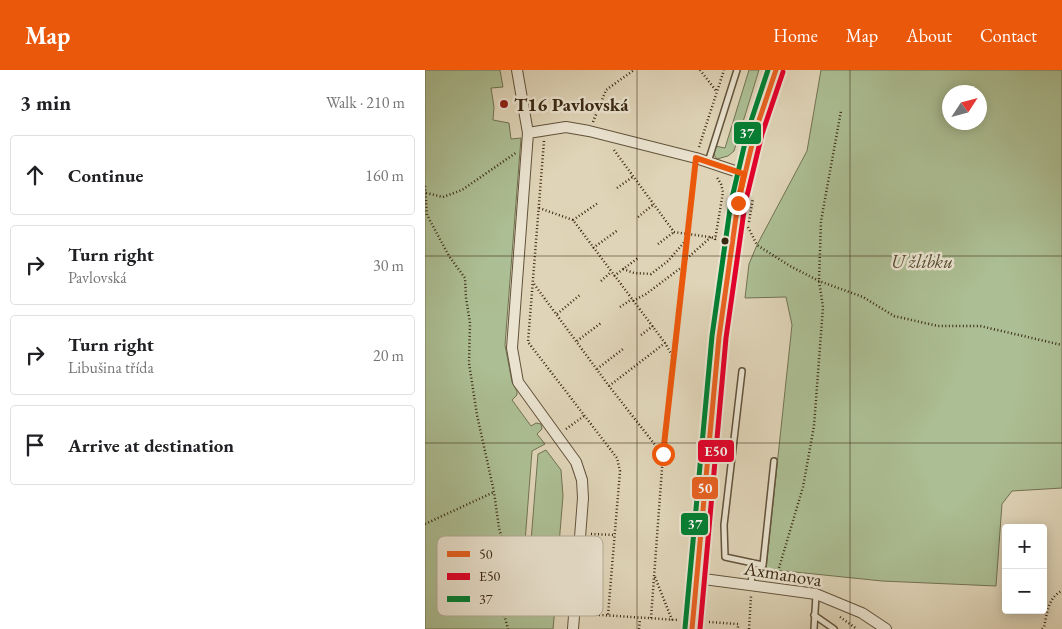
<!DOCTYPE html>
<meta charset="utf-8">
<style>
body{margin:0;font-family:"EB Garamond",serif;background:#f6f6f6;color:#202124}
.controls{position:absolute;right:15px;bottom:15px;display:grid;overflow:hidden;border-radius:5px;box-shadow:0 2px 12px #0003}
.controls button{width:45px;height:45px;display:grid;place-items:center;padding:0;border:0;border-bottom:1px solid #e0e0e0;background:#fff;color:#202124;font:25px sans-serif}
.compass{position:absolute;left:517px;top:15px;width:45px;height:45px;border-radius:50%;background:#fff;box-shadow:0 2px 12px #0003;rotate:54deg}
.stop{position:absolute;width:15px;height:15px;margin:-11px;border:4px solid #ea580c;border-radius:50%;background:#fff}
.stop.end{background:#ea580c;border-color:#fff;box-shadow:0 1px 5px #0008}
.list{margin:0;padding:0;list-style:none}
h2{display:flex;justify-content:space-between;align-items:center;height:65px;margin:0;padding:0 20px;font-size:21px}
h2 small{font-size:16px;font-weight:400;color:#757577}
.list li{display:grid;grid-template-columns:32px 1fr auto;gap:15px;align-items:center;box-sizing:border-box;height:80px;margin:0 10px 10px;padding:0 10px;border:1px solid #e0e0e0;border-radius:5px}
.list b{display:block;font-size:19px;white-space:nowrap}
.list p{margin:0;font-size:16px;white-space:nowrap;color:#757577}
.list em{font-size:16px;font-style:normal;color:#757577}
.icon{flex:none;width:28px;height:28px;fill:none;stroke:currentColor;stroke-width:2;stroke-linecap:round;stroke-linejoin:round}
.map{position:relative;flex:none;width:637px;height:559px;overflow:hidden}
header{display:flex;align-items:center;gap:30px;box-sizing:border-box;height:70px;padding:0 25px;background:#ea580c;color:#fff}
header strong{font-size:24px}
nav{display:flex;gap:28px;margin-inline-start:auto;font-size:18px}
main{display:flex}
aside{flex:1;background:#fff}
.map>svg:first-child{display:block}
.green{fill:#acbe93;stroke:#727252;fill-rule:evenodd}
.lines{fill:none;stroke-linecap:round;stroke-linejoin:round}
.service-casing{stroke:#62523b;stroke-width:8}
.minor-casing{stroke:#62523b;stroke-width:12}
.tertiary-casing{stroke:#62523b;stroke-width:15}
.path{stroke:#392712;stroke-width:2.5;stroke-dasharray:1 2.5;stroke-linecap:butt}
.service{stroke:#eae3d0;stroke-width:5}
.minor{stroke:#eae3d0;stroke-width:10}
.tertiary{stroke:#eae3d0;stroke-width:12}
.bus-1-casing{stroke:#eae3d0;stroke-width:9}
.bus-2-casing{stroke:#eae3d0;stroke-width:9}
.bus-3-casing{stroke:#eae3d0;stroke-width:9}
.bus-1{stroke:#e96221;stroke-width:5}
.bus-2{stroke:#e4002b;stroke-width:5}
.bus-3{stroke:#008033;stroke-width:5}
.route{stroke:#ea580c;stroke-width:6}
.grid{fill:none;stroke:#392712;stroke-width:1;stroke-opacity:0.55}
.poi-dot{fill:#8f2418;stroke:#eae3d0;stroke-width:2}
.bus-dot{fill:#392712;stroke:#eae3d0;stroke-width:2}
.labels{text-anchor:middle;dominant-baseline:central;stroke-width:5;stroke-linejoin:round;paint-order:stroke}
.poi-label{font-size:19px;font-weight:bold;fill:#392712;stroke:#eae3d0;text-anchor:start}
.park-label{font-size:19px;font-style:italic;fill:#564d32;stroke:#eae3d0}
.street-label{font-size:19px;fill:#392712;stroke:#eae3d0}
.key{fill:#eae3d0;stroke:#b5ab97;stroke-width:1}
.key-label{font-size:14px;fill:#392712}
.line-badge{stroke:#eae3d0;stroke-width:2}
.badge-label{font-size:14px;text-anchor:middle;font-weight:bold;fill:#fff}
</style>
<header>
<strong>Map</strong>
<nav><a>Home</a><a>Map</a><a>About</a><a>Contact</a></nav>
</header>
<main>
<aside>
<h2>3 min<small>Walk · 210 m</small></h2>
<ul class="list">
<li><svg class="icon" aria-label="ahead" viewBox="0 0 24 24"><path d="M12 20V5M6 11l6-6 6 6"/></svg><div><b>Continue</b></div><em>160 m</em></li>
<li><svg class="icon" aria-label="right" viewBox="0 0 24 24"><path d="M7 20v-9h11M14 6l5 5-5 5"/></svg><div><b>Turn right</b><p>Pavlovská</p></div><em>30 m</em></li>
<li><svg class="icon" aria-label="right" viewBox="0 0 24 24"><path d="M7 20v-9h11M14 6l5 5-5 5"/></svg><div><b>Turn right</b><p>Libušina třída</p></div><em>20 m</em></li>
<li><svg class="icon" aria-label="arrive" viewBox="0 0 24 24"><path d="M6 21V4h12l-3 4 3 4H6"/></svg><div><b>Arrive at destination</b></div></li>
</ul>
</aside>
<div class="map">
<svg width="637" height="559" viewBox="0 0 637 559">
<rect width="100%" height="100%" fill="#dfd4b7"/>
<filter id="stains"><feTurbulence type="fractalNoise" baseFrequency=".004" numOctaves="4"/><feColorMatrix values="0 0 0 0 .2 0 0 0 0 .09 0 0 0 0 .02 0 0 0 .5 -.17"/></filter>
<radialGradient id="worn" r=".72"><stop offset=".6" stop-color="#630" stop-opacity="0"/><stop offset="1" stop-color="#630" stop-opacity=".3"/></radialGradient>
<path class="green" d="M0,0H75L78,17L66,18L69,37L68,50L84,53L86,69L96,68L80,275L87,312L92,321V325L87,330L106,356L111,353L116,354L117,359L112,364L120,374L107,381L100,472L121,515L132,516L128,559H0Z
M324,0H334L309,81L303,86L292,89L289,85L290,76L300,78Z
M396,0H637V418L587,421L577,434L571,516L457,511L341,499L367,255L361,227L320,228L324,194L332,175L382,81ZM554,22V52H524V22Z
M121,380L136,400L138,426L134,474L106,471L113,384Z"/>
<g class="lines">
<defs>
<path id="service" d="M283,92L312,0
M317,301L299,455L300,487L328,493L326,515
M328,493L338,495L349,391
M389,545L409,559
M389,559L391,525"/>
<path id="minor" d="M92,0L103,63L141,57L164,61L271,88L319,104
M103,63L87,278L93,312L151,392L157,410L158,428L148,559
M271,508L391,524L437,543L461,559"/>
<path id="tertiary" d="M267,559L294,267L313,133L330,62L351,0"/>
</defs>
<use href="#service" class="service-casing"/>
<use href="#minor" class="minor-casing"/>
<use href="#tertiary" class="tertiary-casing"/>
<path class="path" d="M275,0L292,22
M168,52L181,20L209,0
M119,71L103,272L192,388L195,401L183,545
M274,77L299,0
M189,80L249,162L291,168
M0,116L2,145L24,186L40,208L41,228L45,253L44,293L52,345L69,422L74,458L82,486L78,540L83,559
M192,118L209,106
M1,123L18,127L37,120L92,82
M114,138L148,150L240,273L248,287
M213,147L229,134
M148,150L173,133
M324,152L328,128
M323,157L332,175L365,196L394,211L438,227L469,246L513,256H555L637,275
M290,170L298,122L296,114L291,106
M233,174L249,162
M168,178L193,160
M259,191L286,167
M198,199L209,203L226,204L243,191L262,169
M189,206L213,188
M176,211L186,202
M109,214L184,316L238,385
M208,231L221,224L257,197
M195,237L207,229
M132,244L156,224
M216,265L228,256
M152,271L176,253
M172,299L198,279
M184,316L240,273
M141,359L159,346
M0,454L69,422
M166,464L190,465
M230,507L247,550
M351,508L378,417L389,356L398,237L394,211L396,151L416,41
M80,511L139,535
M160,544L253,550
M415,547L432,559
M226,548L238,385L270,100
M284,552L313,554V559
M214,559L215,549
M324,559L326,526
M617,559L619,557C622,544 623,527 637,521"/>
<use href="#service" class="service"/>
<use href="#minor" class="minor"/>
<use href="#tertiary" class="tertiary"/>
<defs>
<path id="bus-1" d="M267,559L294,267L313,133L330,62L351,0"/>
<path id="bus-2" d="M275,559L301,268L320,134L337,64L358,2"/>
<path id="bus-3" d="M260,558L287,266L306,132L323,60L343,0"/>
</defs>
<use href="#bus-1" class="bus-1-casing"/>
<use href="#bus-2" class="bus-2-casing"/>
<use href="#bus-3" class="bus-3-casing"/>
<use href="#bus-1" class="bus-1"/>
<use href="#bus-2" class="bus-2"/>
<use href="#bus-3" class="bus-3"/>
</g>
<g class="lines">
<path class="route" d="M238,384L271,88L319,104L313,133"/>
</g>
<path class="grid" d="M212,0V559M425,0V559M0,186H637M0,373H637"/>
<circle class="poi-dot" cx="79" cy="34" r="5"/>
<circle class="bus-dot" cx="300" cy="171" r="4.5"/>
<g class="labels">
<g class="poi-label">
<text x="89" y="34">T16 Pavlovská</text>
</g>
<g class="park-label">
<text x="497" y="191">U žlíbku</text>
</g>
<g class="street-label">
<text transform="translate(358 504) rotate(9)">Axmanova</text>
</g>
</g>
<rect x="12" y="466" width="166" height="80" rx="8" class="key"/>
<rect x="22" y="481" width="23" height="6" fill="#e96221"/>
<rect x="22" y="503" width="23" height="7" fill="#e4002b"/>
<rect x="22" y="526" width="23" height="6" fill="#008033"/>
<g class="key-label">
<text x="54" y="489">50</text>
<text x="54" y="511">E50</text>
<text x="54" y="534">37</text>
</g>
<g class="line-badge">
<rect x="308" y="51" width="29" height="24" rx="5" fill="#008033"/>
<rect x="272" y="369" width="38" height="24" rx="5" fill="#e4002b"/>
<rect x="266" y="406" width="28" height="24" rx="5" fill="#e96221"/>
<rect x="255" y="442" width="29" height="24" rx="5" fill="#008033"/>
</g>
<g class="badge-label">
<text x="322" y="68">37</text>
<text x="291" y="386">E50</text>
<text x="280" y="423">50</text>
<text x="270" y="459">37</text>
</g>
<rect width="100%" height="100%" filter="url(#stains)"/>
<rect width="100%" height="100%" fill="url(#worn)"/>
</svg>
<div class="controls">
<button>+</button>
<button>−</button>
</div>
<svg class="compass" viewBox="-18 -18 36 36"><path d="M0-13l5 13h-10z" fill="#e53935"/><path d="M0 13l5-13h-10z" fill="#757577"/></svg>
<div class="stop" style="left:238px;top:384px"></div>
<div class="stop end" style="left:313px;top:133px"></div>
</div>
</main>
